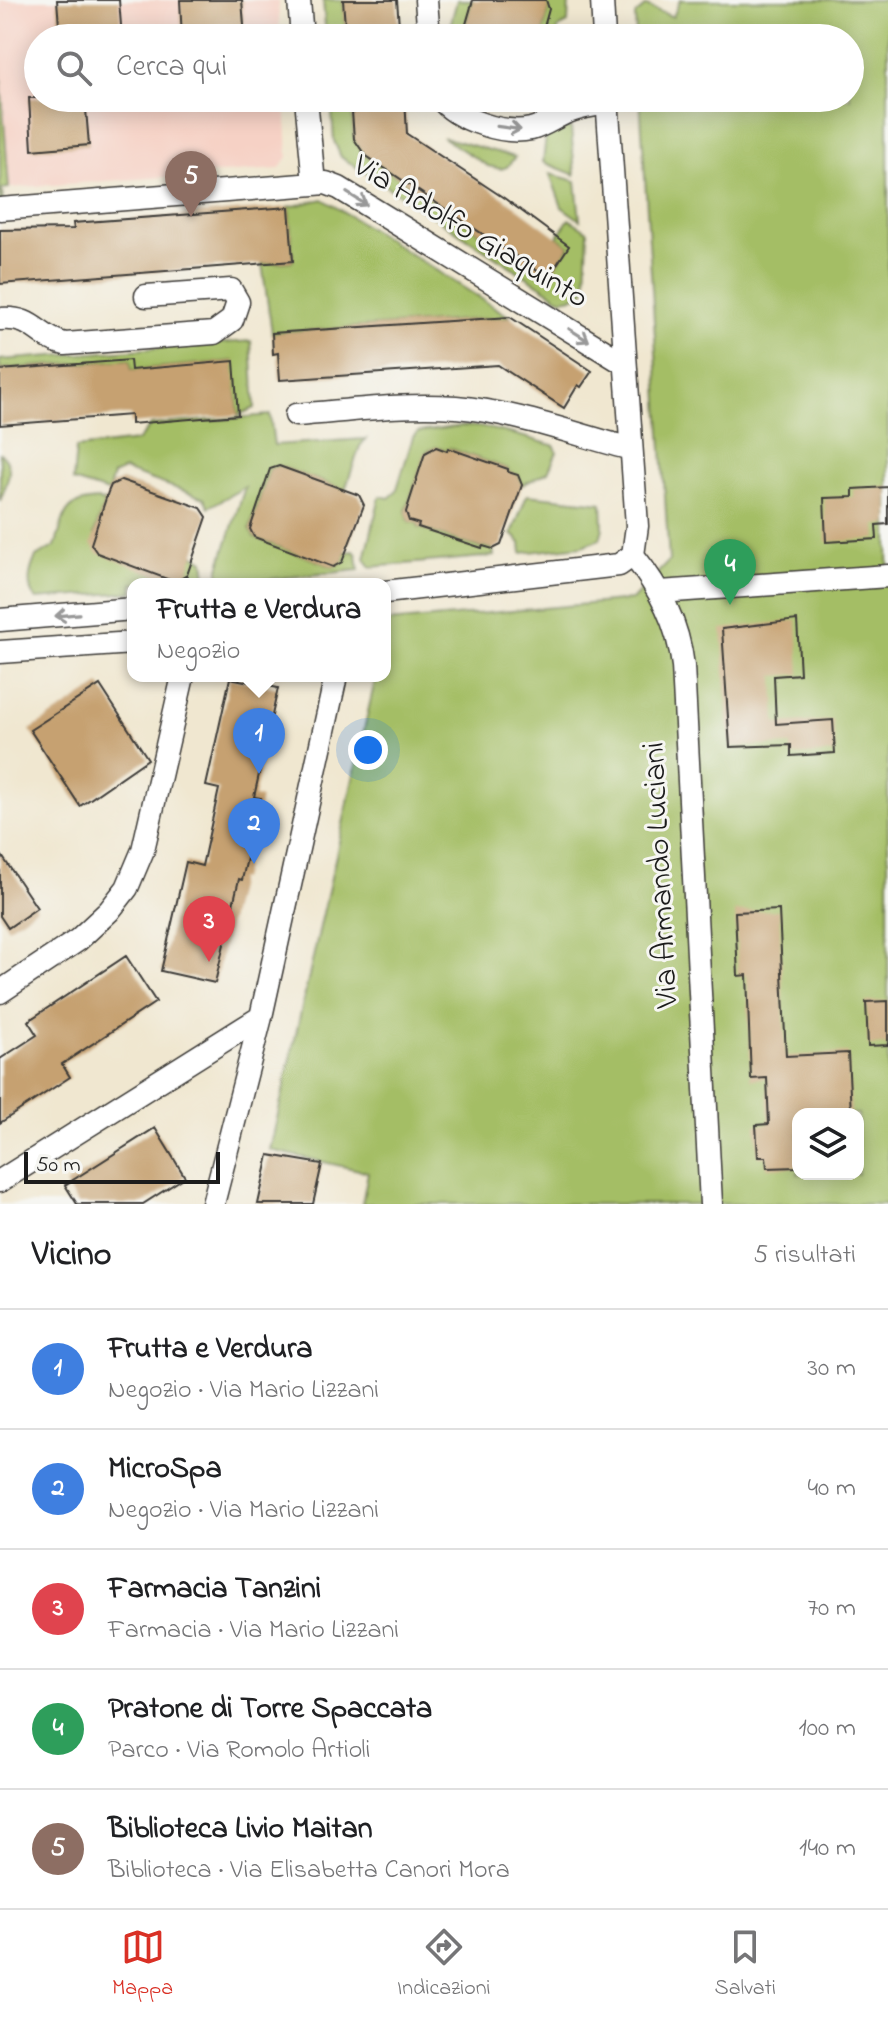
<!DOCTYPE html>
<html lang="it">
<meta charset="utf-8">
<style>
body{margin:0;font-family:"Indie Flower",sans-serif;background:#f6f6f6;color:#202124}
.controls{position:absolute;right:24px;bottom:24px;display:grid;overflow:hidden;border-radius:16px;box-shadow:0 4px 20px #0003}
.controls button{width:72px;height:72px;display:grid;place-items:center;padding:0;border:0;border-bottom:2px solid #e0e0e0;background:#fff;color:#202124;font:40px sans-serif}
.scale{position:absolute;left:24px;bottom:20px;width:196px;box-sizing:border-box;padding-left:8px;border:4px solid #1c1c1c;border-top:0;font-size:22px;line-height:28px;white-space:nowrap;color:#1c1c1c;-webkit-text-stroke:6px #f6f6f2;paint-order:stroke}
.you{position:absolute;left:368px;top:750px;width:28px;height:28px;margin:-20px;border:6px solid #fff;border-radius:50%;background:#1a73e8;box-shadow:0 0 0 12px #1a73e833}
.badge{display:grid;place-items:center;width:52px;height:52px;border-radius:50%;background:#d93025;color:#fff;font-size:26px;font-weight:700}
.pin{position:absolute;translate:-50% -66px;filter:drop-shadow(0 2px 4px #0008)}
.pin::after{content:'';position:absolute;top:42px;width:28px;height:24px;background:inherit;clip-path:polygon(0 0,100% 0,50% 100%)}
.popup{position:absolute;left:127px;top:578px;width:264px;height:104px;box-sizing:border-box;display:grid;place-content:center;border-radius:16px;background:#fff;filter:drop-shadow(0 2px 6px #0005);font-size:26px;white-space:nowrap;color:#757577}
.popup b{font-size:30px;color:#202124}
.popup::after{content:'';position:absolute;left:50%;top:100%;margin-left:-16px;border:16px solid transparent;border-top-color:#fff}
.list{margin:0;padding:0;list-style:none}
h2{display:flex;justify-content:space-between;align-items:center;height:104px;margin:0;padding:0 32px;font-size:34px}
h2 small{font-size:26px;font-weight:400;color:#757577}
.list li{display:grid;grid-template-columns:52px 1fr auto;gap:24px;align-items:center;box-sizing:border-box;height:120px;padding:0 32px;border-top:2px solid #e0e0e0}
.list b{display:block;font-size:30px;white-space:nowrap}
.list p{margin:0;font-size:26px;white-space:nowrap;color:#757577}
.list em{font-size:26px;font-style:normal;color:#757577}
.icon{flex:none;width:44px;height:44px;fill:none;stroke:currentColor;stroke-width:2;stroke-linecap:round;stroke-linejoin:round}
.map{position:relative;flex:none;width:888px;height:1204px;overflow:hidden}
.search{position:absolute;background:#fff;box-shadow:0 4px 20px #0003;left:24px;right:24px;top:24px;height:88px;display:flex;align-items:center;gap:20px;box-sizing:border-box;padding:0 28px;border-radius:44px;color:#757577;font-size:30px}
.sheet{height:704px;background:#fff}
nav{display:flex;justify-content:space-around;align-items:center;box-sizing:border-box;height:112px;border-top:2px solid #e0e0e0;background:#fff;font-size:22px;color:#757577}
nav a{display:grid;justify-items:center;gap:4px}
nav .on{color:#d93025}
.map>svg:first-child{display:block}
.built{fill:#f6d1c5}
.green{fill:#a4be65;stroke:#606d40;stroke-width:2;fill-rule:evenodd}
.building{fill:#c6a171}
.lines{fill:none;stroke-linecap:round;stroke-linejoin:round}
.street-casing{stroke:#3c3a37;stroke-width:25}
.street{stroke:#fff;stroke-width:22}
.oneway{stroke:#999}
.labels{text-anchor:middle;dominant-baseline:central;stroke-width:6;stroke-linejoin:round;paint-order:stroke}
.street-label{font-size:32px;fill:#1c1c1c;stroke:#f6f6f2}
</style>
<div class="map">
<svg width="888" height="1204" viewBox="0 0 888 1204">
<rect width="100%" height="100%" fill="#f6f6f2"/>
<filter id="ink" filterUnits="userSpaceOnUse"><feTurbulence type="fractalNoise" baseFrequency=".0125" numOctaves="2"/><feDisplacementMap in="SourceGraphic" scale="16" xChannelSelector="R" yChannelSelector="G"/><feConvolveMatrix kernelMatrix="1 2 1 2 8 2 1 2 1" color-interpolation-filters="sRGB"/></filter>
<filter id="wash" filterUnits="userSpaceOnUse"><feTurbulence type="fractalNoise" baseFrequency=".006" numOctaves="4" result="noise"/><feDisplacementMap in="SourceGraphic" scale="32" xChannelSelector="R" yChannelSelector="G"/><feGaussianBlur stdDeviation="1.8" result="paint"/><feColorMatrix in="noise" values="0 0 0 0 0 0 0 0 0 0 0 0 0 0 0 0 0 1.4 0 .05"/><feComposite in="paint" operator="in"/></filter>
<g filter="url(#wash)">
<rect width="100%" height="100%" fill="#f0e7d0"/>
<path class="built" d="M0,0H278L280,38H38V98H285L288,157L279,169L9,188L0,66Z"/>
<path class="green" d="M323,0H343L346,38H326Z
M457,0H473L462,38H447Z
M543,0H569L568,23L558,28L557,36L561,38H541L549,9Z
M680,0H888V1204H362L368,1172L270,1150L376,676H385V637L388,622L632,600L669,561L640,98H850V38H636L635,15L646,6L673,17ZM798,1114H858V1174H798Z
M0,66L9,188L2,189L3,206H0Z
M331,98H351L354,139L365,155L547,278L569,246L557,237L569,219L588,231L586,287L582,295L563,299L558,297L341,157L334,141Z
M552,127L571,128L575,175L543,162L546,136Z
M442,137L515,157L507,167L501,169L488,166Z
M550,174L576,181L580,220L562,207Z
M323,199L510,317L272,333L262,264L293,261L289,207Z
M251,341L255,408L238,415L233,361L131,370L130,360L0,369V360Z
M270,415L274,445L366,439L360,446L345,490L279,466L270,469L250,528L254,537L333,567L342,562L346,552L354,551L357,555L359,570L231,583L219,575V568L245,487L209,507L204,498L124,470L113,475L108,492L73,481L76,448L137,441L151,425Z
M462,426C492,426 527,438 555,446L557,452L548,472L522,485L518,475L508,472V469L449,448L447,451L436,447L426,452L406,511L409,521L419,524L418,527L481,548L483,546L493,549L494,556L371,567L365,559L380,496L389,498L396,492L413,437L418,432Z
M0,453C17,466 6,484 0,501Z
M527,495L602,503L603,528L600,539L582,546L522,553L521,543L512,534Z
M98,500L105,502L94,534L100,543L193,554L204,561L207,584H133V592L36,599C25,588 30,569 36,557L55,546C66,516 61,502 98,500Z"/>
<g id="blocks">
<path class="building" d="M57,0H119L122,38H60Z
M180,0H242L245,38H182Z
M343,0H397L400,38H346Z
M473,0H546L549,9L541,38H462Z
M29,98H85L89,145L32,150Z
M351,98H405L407,134L504,198L569,246L548,278L365,155L354,139Z
M289,207L293,261L0,284V230L74,229L73,223Z
M510,317L592,371L581,387L578,385L564,408L498,365L280,380L278,353L273,354L272,333Z
M130,360L131,370L234,361L238,415L131,424V415L0,425V370Z
M436,447L447,451L448,448L508,469V472L518,475L522,485L501,545L493,549L483,546L482,548L418,527L419,524L409,521L406,512L425,453Z
M279,466L359,495L364,505L342,562L333,567L254,537L250,529L270,469Z
M121,480L201,508L207,517L187,575L175,582L97,553L91,544L108,492L111,485Z
M888,487V524L876,525L877,539L826,542L824,498L853,497V489Z
M797,620L800,674L774,676L776,724L833,720L835,753L791,756V745L730,747L722,629Z
M230,678L278,688L254,797L261,798L242,880L239,879L215,983L161,971L186,862L202,866L219,789L206,786Z
M100,685L148,759L80,806L30,730Z
M0,853L37,908L8,928L0,916Z
M779,910L786,1056L848,1053L851,1114H798V1167L767,1168L766,1157H758L756,1125L769,1124L767,1078L751,1079L747,975L738,976L735,912Z
M126,956L156,1002L62,1064L70,1077L0,1123V1059L37,1035L28,1021Z
M888,1001V1045L868,1046L866,1002Z
M155,1128L185,1177L143,1204H77L65,1185Z
M269,1155L322,1164L313,1204H258Z"/>
</g>
</g>
<g filter="url(#ink)">
<use href="#blocks" fill-opacity="0" stroke="#3c3a37" stroke-width="2"/>
<g class="lines">
<defs>
<path id="street" d="M299,0L302,38
M426,0L429,38
M602,0L604,38
M306,98L314,184L326,183L339,188L625,364
M440,98C457,120 504,135 531,129C543,126 554,118 565,113C579,107 593,105 608,103
M607,98L637,526L633,555
M0,209L314,184
M0,319C35,316 37,338 65,344L214,333L232,320L238,302L231,290L146,296
M296,415C349,411 403,403 456,407C515,412 574,434 631,449
M633,555C660,589 678,623 683,666L711,1204
M385,592L619,565L633,555
M660,592L888,576
M0,620L133,609
M0,652L133,643
M0,992L78,940L109,911L127,888L143,850L183,676
M0,1181L261,1017
M213,1204L261,1017L336,676"/>
</defs>
<use href="#street" class="street-casing"/>
<use href="#street" class="street"/>
</g>
<defs><path id="oneway-shaft" d="M-6 0H5M1.5-3L5.5 0L1.5 3" fill="none" stroke-width="1.6" stroke-linecap="round" stroke-linejoin="round" transform="scale(2)"/></defs>
<g class="oneway">
<use href="#oneway-shaft" transform="translate(509 128) rotate(8)"/>
<use href="#oneway-shaft" transform="translate(357 199) rotate(32)"/>
<use href="#oneway-shaft" transform="translate(579 335) rotate(32)"/>
<use href="#oneway-shaft" transform="translate(67 615) rotate(175)"/>
</g>
</g>
<g class="labels">
<g class="street-label">
<text transform="translate(470 233) rotate(31)">Via Adolfo Giaquinto</text>
<text transform="translate(662 875) rotate(-93)">Via Armando Luciani</text>
</g>
</g>
</svg>
<div class="controls">
<button><svg class="icon" aria-label="layers" viewBox="0 0 24 24"><path d="M12 4l9 5-9 5-9-5zM3 14l9 5 9-5"/></svg></button>
</div>
<div class="scale">50 m</div>
<div class="you"></div>
<div class="pin badge" style="left:259px;top:774px;background:#3f7fe0">1</div>
<div class="popup"><b>Frutta e Verdura</b>Negozio</div>
<div class="pin badge" style="left:254px;top:864px;background:#3f7fe0">2</div>
<div class="pin badge" style="left:209px;top:962px;background:#e0444e">3</div>
<div class="pin badge" style="left:730px;top:605px;background:#2e9e5b">4</div>
<div class="pin badge" style="left:191px;top:217px;background:#8d6e63">5</div>
<div class="search"><svg class="icon" aria-label="search" viewBox="0 0 24 24"><circle cx="10" cy="10" r="6"/><path d="M15 15l6 6"/></svg>Cerca qui</div>
</div>
<section class="sheet">
<h2>Vicino<small>5 risultati</small></h2>
<ul class="list">
<li><span class="badge" style="background:#3f7fe0">1</span><div><b>Frutta e Verdura</b><p>Negozio · Via Mario Lizzani</p></div><em>30 m</em></li>
<li><span class="badge" style="background:#3f7fe0">2</span><div><b>MicroSpa</b><p>Negozio · Via Mario Lizzani</p></div><em>40 m</em></li>
<li><span class="badge" style="background:#e0444e">3</span><div><b>Farmacia Tanzini</b><p>Farmacia · Via Mario Lizzani</p></div><em>70 m</em></li>
<li><span class="badge" style="background:#2e9e5b">4</span><div><b>Pratone di Torre Spaccata</b><p>Parco · Via Romolo Artioli</p></div><em>100 m</em></li>
<li><span class="badge" style="background:#8d6e63">5</span><div><b>Biblioteca Livio Maitan</b><p>Biblioteca · Via Elisabetta Canori Mora</p></div><em>140 m</em></li>
</ul>
</section>
<nav>
<a class="on"><svg class="icon" aria-label="map" viewBox="0 0 24 24"><path d="M3 6l6-2 6 2 6-2v14l-6 2-6-2-6 2zM9 4v14M15 6v14"/></svg>Mappa</a>
<a><svg class="icon" aria-label="directions" viewBox="0 0 24 24"><path d="M12 3l9 9-9 9-9-9zM9 14v-3h6M13 9l2 2-2 2"/></svg>Indicazioni</a>
<a><svg class="icon" aria-label="saved" viewBox="0 0 24 24"><path d="M7 4h10v16l-5-4-5 4z"/></svg>Salvati</a>
</nav>
